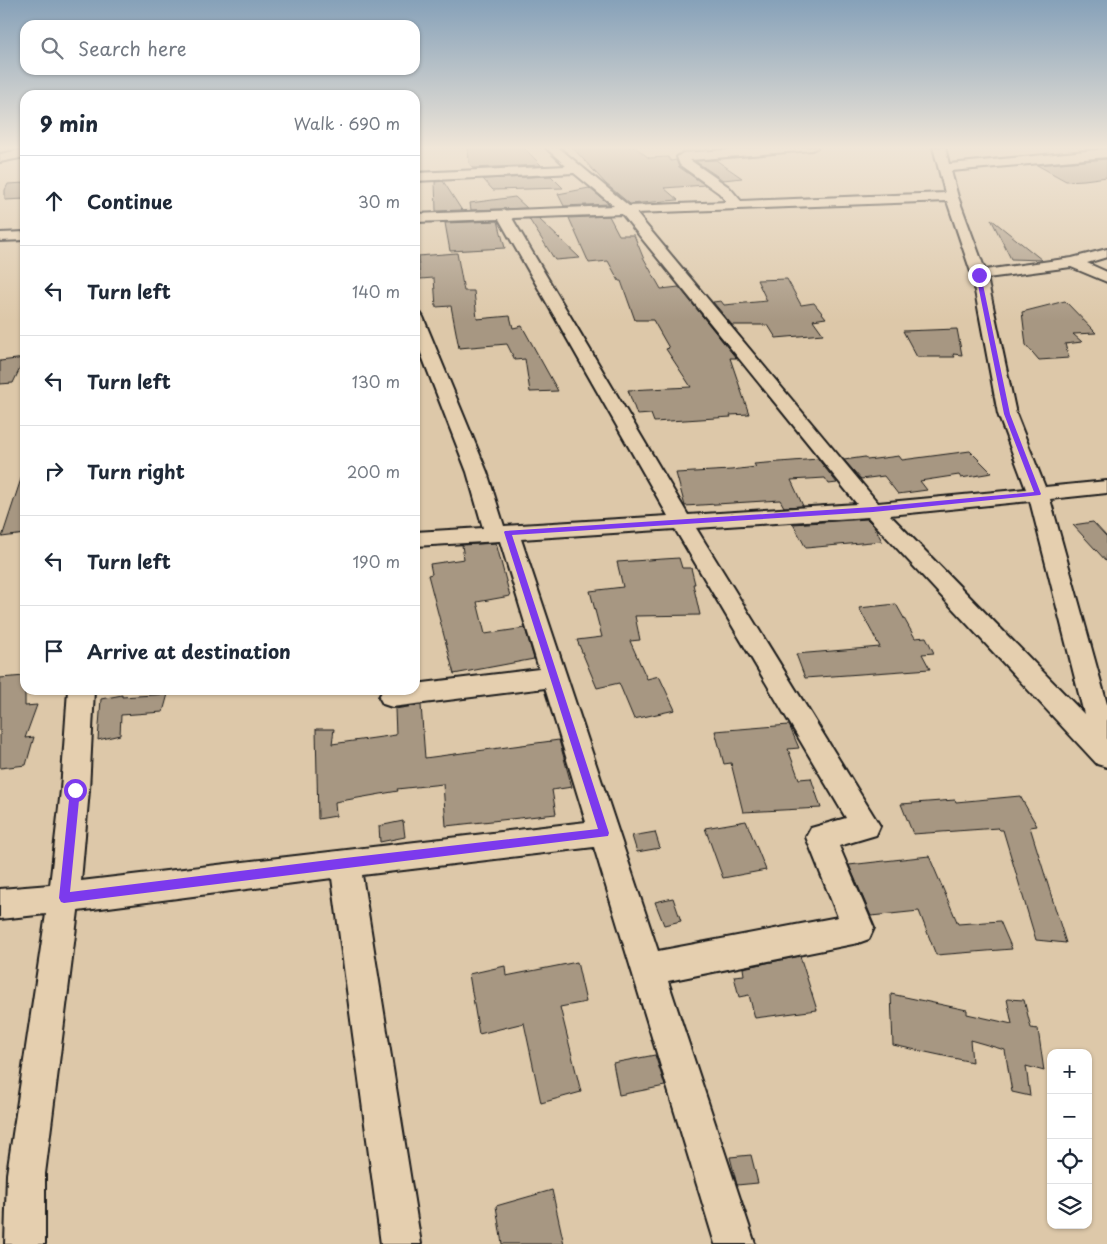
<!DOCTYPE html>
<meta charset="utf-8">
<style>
body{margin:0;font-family:"Playpen Sans",sans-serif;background:#f6f6f7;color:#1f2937}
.controls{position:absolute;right:15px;bottom:15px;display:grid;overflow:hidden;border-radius:10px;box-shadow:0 1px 4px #0004}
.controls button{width:45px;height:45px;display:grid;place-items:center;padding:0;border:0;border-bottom:1px solid #e0e1e3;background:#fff;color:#1f2937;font:25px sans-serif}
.stop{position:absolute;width:15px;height:15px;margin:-11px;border:4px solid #7c3aed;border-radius:50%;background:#fff}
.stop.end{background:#7c3aed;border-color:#fff;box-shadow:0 1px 5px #0008}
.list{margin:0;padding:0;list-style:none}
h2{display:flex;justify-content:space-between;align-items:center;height:65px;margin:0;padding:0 20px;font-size:21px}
h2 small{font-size:16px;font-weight:400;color:#747a83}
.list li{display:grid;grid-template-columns:32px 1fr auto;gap:15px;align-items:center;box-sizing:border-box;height:90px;padding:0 20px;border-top:1px solid #e0e1e3}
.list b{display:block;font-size:19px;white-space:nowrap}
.list em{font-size:16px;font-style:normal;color:#747a83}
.icon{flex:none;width:28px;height:28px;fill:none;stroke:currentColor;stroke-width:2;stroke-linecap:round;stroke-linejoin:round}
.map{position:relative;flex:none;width:1107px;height:1244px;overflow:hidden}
.search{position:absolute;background:#fff;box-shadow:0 1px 4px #0004;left:20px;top:20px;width:400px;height:55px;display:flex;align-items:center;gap:12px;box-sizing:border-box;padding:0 18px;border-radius:15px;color:#747a83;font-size:19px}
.panel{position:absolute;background:#fff;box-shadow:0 1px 4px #0004;left:20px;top:90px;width:400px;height:605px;border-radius:15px}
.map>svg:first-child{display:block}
.building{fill:#a79782;stroke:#1c1c1c}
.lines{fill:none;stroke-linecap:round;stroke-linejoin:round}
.minor-casing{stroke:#1c1c1c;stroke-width:4}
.minor{fill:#e5cfaf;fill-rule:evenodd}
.route{fill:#7c3aed}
</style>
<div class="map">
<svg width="1107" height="1244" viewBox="0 0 1107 1244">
<rect width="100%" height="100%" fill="#ddc8a9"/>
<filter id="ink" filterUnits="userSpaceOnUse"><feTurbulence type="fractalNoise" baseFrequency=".02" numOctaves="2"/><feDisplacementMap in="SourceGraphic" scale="10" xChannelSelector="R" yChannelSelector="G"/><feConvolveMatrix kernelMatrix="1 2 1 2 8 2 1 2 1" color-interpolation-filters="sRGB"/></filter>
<g filter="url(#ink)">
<path class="building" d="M468,147H523L541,165L473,168L469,163Z
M572,147H635L649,158L668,157L671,161L676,160L679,167L705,185L664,188L678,200L630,204L606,184Z
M1107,159V177L1084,180L1066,181L1037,165Z
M716,160L742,178L723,180L695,161Z
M551,176L563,188L493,190L483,179Z
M443,181L461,209L462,210L436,211L435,182Z
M25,183V199L5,200V190L8,184Z
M589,188L609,204L564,206L558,194Z
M515,197L527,208L471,210L470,203Z
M609,216L619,235H634L643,257L661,289L679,287L736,358H730L749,414L730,415L731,417L654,422L651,414L637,415L628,390L691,387L666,349L669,348L653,320H635L621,281H619L608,261L589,263L569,218Z
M529,219H539L580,258L555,260Z
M991,219L1042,260L1011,259Z
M498,221L505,248L450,251L445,223Z
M457,253L464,291H474L477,319L510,316L513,328L522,326L558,391L530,392L525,359L515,360L507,344L459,348L451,306L436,307L434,278L420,279L418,256Z
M787,279L801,305L814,303L826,318L813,320L823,334L776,338L768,325H732L713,302L721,301L724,305L767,301L757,280Z
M1065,301L1096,333L1073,334L1082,342L1065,344L1069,358L1039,360L1026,345L1022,312Z
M957,329L962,355L953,354L955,357H917L903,331Z
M25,358L13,383L0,384V361Z
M970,451L992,473L961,478L959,475L920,481L927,490L898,494L884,476L861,479L844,460L865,457L867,460L899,456L902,460Z
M818,459L837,483L829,484L825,478L791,480L803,506L784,507L780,500L685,506L676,473L731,470L756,467L754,464Z
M22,476L25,477V534L2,537Z
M867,519L874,526L882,541L806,548L793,524Z
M1093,522L1107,537V562L1073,525Z
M496,543L510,596L477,602L485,634L525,628L534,659L454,674L428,575L432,574L430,564L464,559L462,545Z
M679,558L682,568H691L695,584H693L700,615L635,616L640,640L630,641L647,679L659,676L675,710L634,719L619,683L597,688L577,640L602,637L590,591L623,587L617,562Z
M896,604L915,638L926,637L934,653L922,654L930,669L805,678L796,654L880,647L859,608Z
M25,676V706L37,705L25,738L34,737L26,765L0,768V678Z
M168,694L163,712L121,715L120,735L98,740L101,699L122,695V697Z
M421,705L425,758L559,740L572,787L552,790L556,814L446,826L443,784L397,789L398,791L335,802L336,816L318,819L316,729H334L332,744L396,735L395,709Z
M789,725L799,748L788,749L799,779L811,778L821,808L743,812L731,763L724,764L715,731Z
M1020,796L1037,826L1030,827L1066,943L1036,940L1003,830H1000L998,828L913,834L901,804L955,800L956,802Z
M403,821L405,837L380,842L379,826Z
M746,821L766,870L723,878L705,828Z
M655,832L660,848L637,852L632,836Z
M929,856L958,924L1000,921L1012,949L936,955L919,911L871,916L849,865Z
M673,898L681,921L664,925L655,902Z
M800,956L817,1010L755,1018L749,995L739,997L734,976L744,975L743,968Z
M577,962L586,1002L560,1007L581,1092L541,1103L524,1023L479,1034L469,974L505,966L506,976Z
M891,994L967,1010V1014L1012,1024L1007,999L1024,1000L1031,1028L1038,1029L1044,1071L1026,1066L1030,1096L1012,1092L1005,1050L970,1040L972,1062L893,1045Z
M655,1055L665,1086L619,1095L613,1063Z
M751,1155L758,1183L737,1185L730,1157Z
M552,1190L564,1244H502L496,1206Z"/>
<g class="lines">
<defs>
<path id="minor" d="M545,147H558L629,206L727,202L719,193L680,165L677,157L683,153L769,147H818L812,150L690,160L729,187L741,201L945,193L933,147H945L949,164L1107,149V157L951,171L958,197L985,270L1072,258L1107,249V257L1087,263L1107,272V282L1071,267L987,278L1016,414L1045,487L1107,481V493L1050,499L1107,704V767L1097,764L868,517L696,528L880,826L876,835L839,846L874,928L869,939L858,943L668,981L755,1244H715L594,847L362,875L421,1244H381L332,878L78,911L45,1174V1244H5L7,1174L46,914L0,919V889L50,885L61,790L68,690H94L89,790L81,881L586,822L545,688L392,707L383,704L379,697L383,690H415V684L539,669L500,541L415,546V532L483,528L467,472L415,338V312L421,314L423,317L487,472L504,526L668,516L499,219L415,222V214L614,206L574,173L415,181V173L566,166ZM947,201L972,275L998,414L1026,489L878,503L636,213ZM622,214L857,504L688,515L512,218ZM1030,501L1084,714L890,515ZM675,529L846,818L811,828L806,837L838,917L658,951L521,539Z
M25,149V157L0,162V154Z
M25,232V240L0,241V233Z"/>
</defs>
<use href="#minor" class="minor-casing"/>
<use href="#minor" class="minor"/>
</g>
</g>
<linearGradient id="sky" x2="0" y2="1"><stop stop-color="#86a1b9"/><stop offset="0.46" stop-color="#f0e6d8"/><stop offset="1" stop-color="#f0e6d8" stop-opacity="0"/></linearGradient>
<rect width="1107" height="321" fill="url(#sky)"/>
<path class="route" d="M979,274L981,275L1010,414L1041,494L1040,495L873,512L512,535L609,833L608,836L64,903L61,902L59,898L70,790L75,785L80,790L70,892L345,858L598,829L504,532L505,531L873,507L1034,492L1004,414L976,275Z"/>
</svg>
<div class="controls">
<button>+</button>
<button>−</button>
<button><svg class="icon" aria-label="locate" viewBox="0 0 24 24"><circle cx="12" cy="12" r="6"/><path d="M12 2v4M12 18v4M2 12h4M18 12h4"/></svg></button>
<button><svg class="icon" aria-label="layers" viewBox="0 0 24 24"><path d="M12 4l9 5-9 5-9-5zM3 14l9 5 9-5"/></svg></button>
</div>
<div class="stop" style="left:75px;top:790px"></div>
<div class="stop end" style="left:979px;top:275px"></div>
<div class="search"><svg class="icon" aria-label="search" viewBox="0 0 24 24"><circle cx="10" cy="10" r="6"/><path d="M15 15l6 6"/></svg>Search here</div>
<section class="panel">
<h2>9 min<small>Walk · 690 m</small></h2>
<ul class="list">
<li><svg class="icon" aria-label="ahead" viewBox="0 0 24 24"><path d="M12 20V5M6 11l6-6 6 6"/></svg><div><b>Continue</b></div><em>30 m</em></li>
<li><svg class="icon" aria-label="left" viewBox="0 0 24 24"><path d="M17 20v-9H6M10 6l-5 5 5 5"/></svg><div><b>Turn left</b></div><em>140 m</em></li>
<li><svg class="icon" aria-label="left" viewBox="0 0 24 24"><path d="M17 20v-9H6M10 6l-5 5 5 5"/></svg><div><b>Turn left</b></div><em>130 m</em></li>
<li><svg class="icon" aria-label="right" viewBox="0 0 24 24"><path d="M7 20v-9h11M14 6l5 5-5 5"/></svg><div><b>Turn right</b></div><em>200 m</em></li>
<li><svg class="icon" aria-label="left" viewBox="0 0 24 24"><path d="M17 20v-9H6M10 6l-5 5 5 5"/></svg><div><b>Turn left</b></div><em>190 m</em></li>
<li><svg class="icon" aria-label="arrive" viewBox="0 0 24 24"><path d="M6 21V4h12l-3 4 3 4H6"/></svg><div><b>Arrive at destination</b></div></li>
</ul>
</section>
</div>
